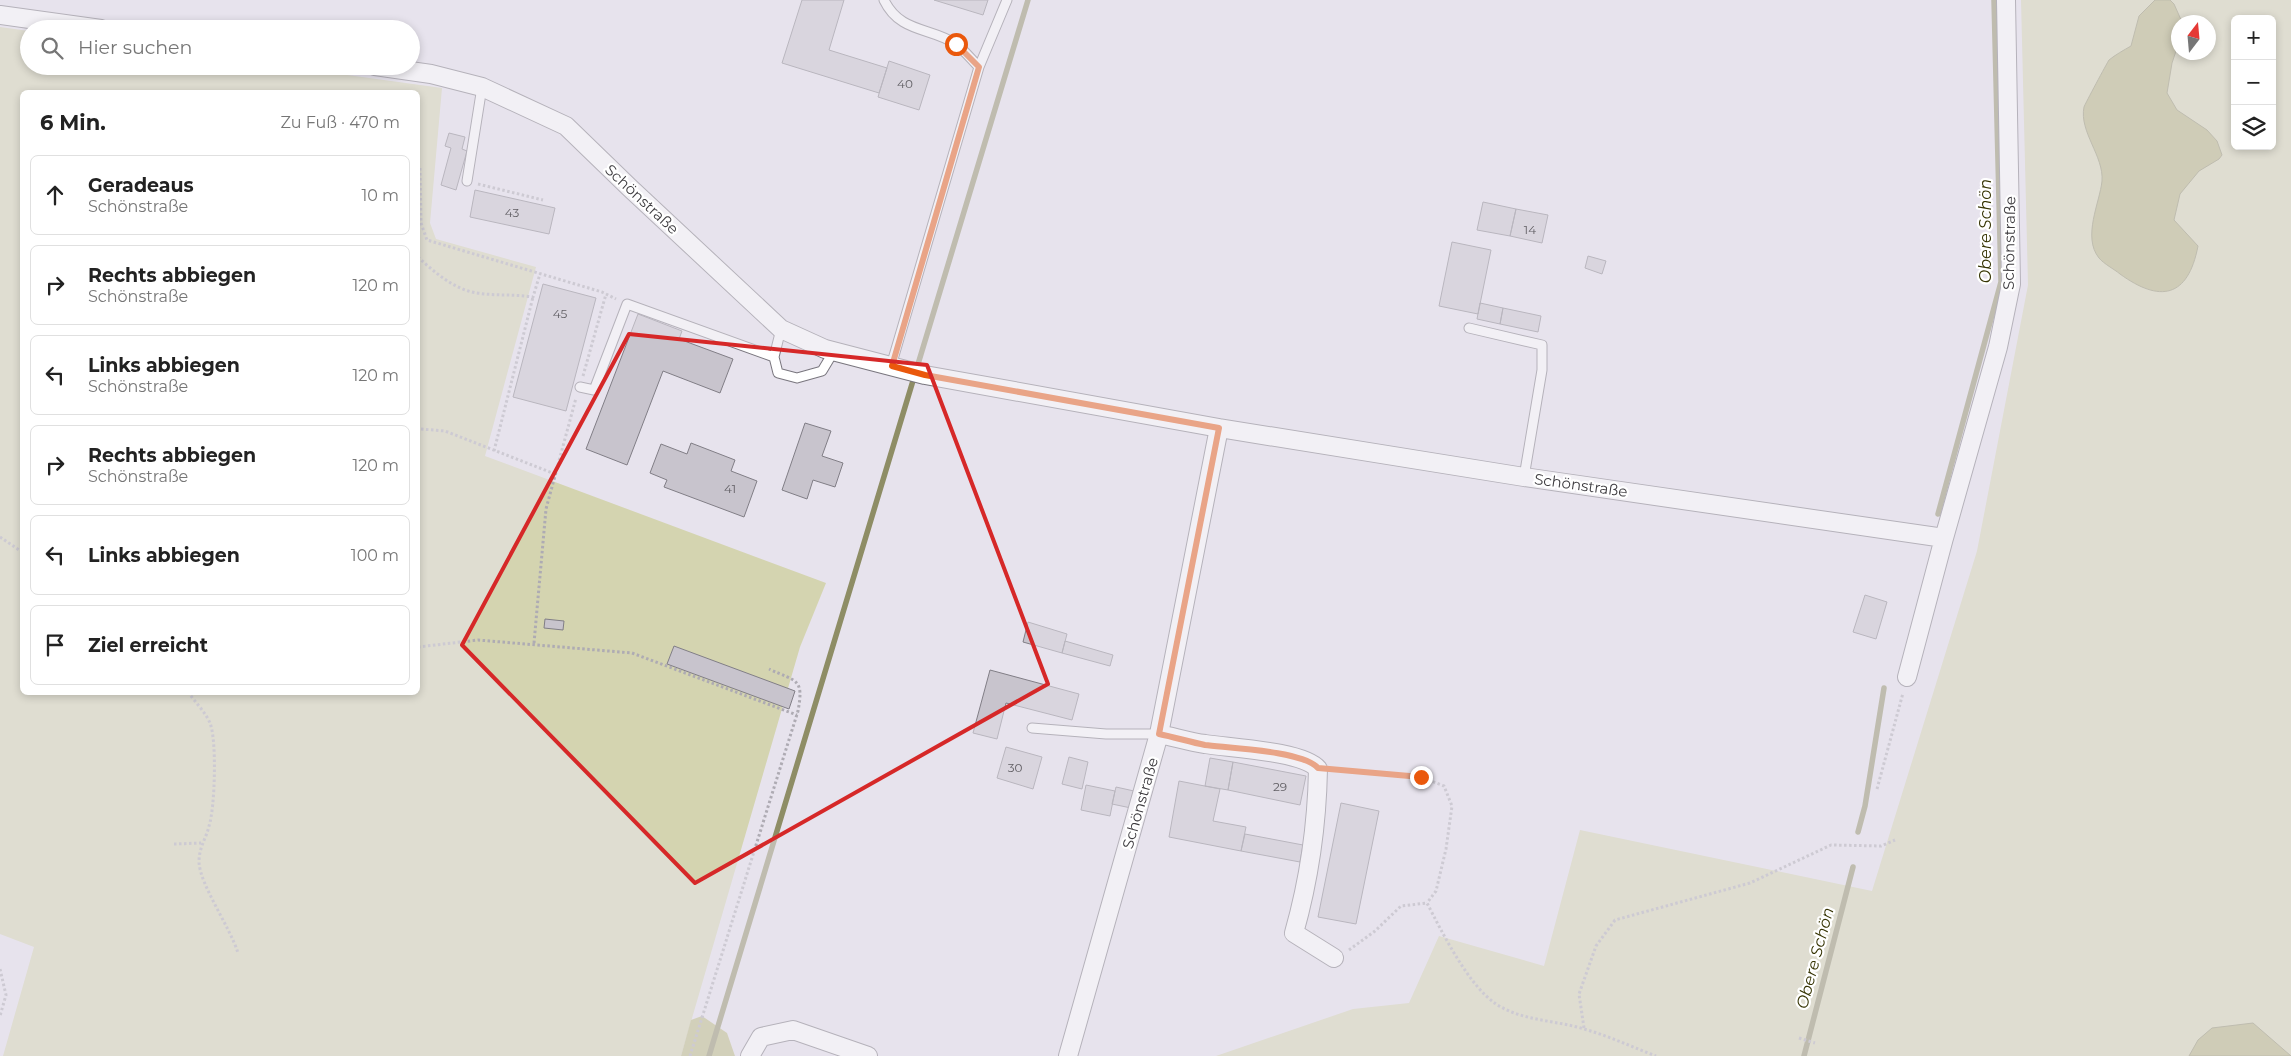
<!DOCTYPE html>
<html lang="de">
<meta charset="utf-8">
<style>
body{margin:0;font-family:Montserrat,sans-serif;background:#f6f6f6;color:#222}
.controls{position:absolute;right:15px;top:15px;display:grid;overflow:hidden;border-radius:8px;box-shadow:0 2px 8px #0003}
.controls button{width:45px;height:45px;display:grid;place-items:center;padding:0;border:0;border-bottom:1px solid #e0e0e0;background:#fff;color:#222;font:25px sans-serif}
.compass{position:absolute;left:2171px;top:15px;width:45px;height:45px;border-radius:50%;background:#fff;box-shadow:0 2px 8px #0003;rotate:16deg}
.stop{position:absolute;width:15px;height:15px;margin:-11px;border:4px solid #ea580c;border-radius:50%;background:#fff}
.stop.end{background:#ea580c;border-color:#fff;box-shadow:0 1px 5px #0008}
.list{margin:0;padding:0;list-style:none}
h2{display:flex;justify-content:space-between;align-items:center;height:65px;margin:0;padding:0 20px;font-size:21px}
h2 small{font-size:16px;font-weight:400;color:#767676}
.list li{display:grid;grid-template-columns:32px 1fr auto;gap:15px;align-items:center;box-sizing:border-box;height:80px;margin:0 10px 10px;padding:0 10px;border:1px solid #e0e0e0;border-radius:8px}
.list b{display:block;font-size:19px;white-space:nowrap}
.list p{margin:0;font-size:16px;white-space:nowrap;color:#767676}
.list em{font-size:16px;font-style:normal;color:#767676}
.icon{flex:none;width:28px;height:28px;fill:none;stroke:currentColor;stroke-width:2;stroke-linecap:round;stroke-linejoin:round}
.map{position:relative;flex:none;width:2291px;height:1056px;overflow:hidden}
.search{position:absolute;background:#fff;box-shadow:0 2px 8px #0003;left:20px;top:20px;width:400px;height:55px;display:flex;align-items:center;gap:12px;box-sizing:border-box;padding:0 18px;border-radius:28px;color:#767676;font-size:19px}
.panel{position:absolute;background:#fff;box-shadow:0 2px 8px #0003;left:20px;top:90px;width:400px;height:605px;border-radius:8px}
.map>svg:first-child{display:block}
.green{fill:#d4d4b0;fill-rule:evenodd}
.forest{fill:#b9b87d}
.water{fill:#b1b075;stroke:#8e8d65}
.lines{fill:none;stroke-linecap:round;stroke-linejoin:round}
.stream{stroke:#8e8d65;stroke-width:5.5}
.building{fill:#c8c4cd;stroke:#817e86}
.lane-casing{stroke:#79767e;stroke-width:11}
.street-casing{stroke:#79767e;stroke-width:20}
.path{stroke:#aeabb3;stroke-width:3;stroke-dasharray:2.5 2.5;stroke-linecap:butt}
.lane{stroke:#fff;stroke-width:9}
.street{stroke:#fff;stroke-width:18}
.route{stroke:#ea580c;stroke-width:6}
.marked{fill:none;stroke:#d62828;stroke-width:4;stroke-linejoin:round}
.labels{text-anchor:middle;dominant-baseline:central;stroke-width:4.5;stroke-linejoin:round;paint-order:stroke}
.number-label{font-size:12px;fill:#605e63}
.street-label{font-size:15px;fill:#3e3c40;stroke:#fff}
.water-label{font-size:16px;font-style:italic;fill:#363403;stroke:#fff}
</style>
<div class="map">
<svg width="2291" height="1056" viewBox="0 0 2291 1056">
<rect width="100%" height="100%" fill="#e7e3ed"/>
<path class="green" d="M2021,0H2291V1056H1216L1353,1009L1409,1003L1439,936L1544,966L1580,830L1872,891L1977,551L2028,285ZM2235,19H2272V146H2235ZM2178,22H2208V52H2178Z
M0,27L29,31V66H282L442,88L430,223L436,239L536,267L485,456L826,583L800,647L681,1056H3L34,947L0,934ZM22,92H418V692H22Z"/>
<path class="forest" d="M702,1016L727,1033L735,1056H681L691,1020Z"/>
<path class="water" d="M2155,0H2170L2174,4L2182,22H2178V45L2172,63L2167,93L2177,110L2207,130L2217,141L2222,155L2219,159L2199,171L2180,194L2174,220L2198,246C2188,298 2160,303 2120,274C2114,269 2104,264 2099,258C2082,237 2100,202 2102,181C2104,156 2079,132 2084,107C2085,104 2107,63 2109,60C2115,55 2124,50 2131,46L2139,16Z
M2253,1023L2291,1056H2189L2198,1040L2212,1028Z"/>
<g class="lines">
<path class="stream" d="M1938,514L2001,282L1994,0
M1858,832L1865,806L1884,688
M709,1056L1028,0
M1804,1056L1853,867"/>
</g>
<path class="building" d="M802,0H844L829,50L887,68L879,93L782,63Z
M934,0H988L983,15Z
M889,61L930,75L919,110L878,97Z
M449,133L465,137L462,149L467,151L456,190L441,185L451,148L445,146Z
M475,190L555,208L549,234L470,217Z
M1483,202L1516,209L1510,236L1477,230Z
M1516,209L1548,215L1542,243L1510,236Z
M1452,242L1491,250L1478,314L1439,306Z
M1588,256L1606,261L1602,274L1585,268Z
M543,284L596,298L566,411L513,397Z
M1480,303L1503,308L1500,324L1477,319Z
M1503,308L1541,316L1538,332L1500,324Z
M638,314L682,331L679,339L733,359L720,393L663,371L627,465L586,449Z
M805,423L831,431L822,456L843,463L835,487L813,480L807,499L782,490Z
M691,443L735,460L731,471L757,481L744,517L664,487L667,480L650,473L661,444L687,454Z
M1865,595L1887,602L1876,639L1853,632Z
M545,619L564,621L563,630L544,628Z
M1028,622L1067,634L1062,653L1023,642Z
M1065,641L1113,655L1110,666L1062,653Z
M674,646L795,691L789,709L667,664Z
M990,670L1079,694L1072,720L1006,703L997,739L973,733Z
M1006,747L1042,757L1033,789L997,778Z
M1069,757L1088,762L1082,789L1062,784Z
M1210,758L1233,762L1228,790L1205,786Z
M1233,762L1306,776L1300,805L1228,790Z
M1179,781L1220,789L1213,821L1246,827L1241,851L1169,837Z
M1086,785L1115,791L1110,816L1081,810Z
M1116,787L1134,791L1131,808L1112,804Z
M1341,803L1379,811L1356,924L1318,917Z
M1245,834L1303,845L1300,862L1241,851Z"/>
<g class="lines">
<defs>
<path id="lane" d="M884,0C900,33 930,27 956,44C964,50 972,60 979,67
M467,181L482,87
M1469,328L1542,345V370L1524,477
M781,329L774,357L778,373L797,378L822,371L834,351
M891,366L979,67L1007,0
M580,387L594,390L627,304L774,357
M1032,728L1106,734H1159"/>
<path id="street" d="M0,15L101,29
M375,66L431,74L482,87L566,126L630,188L781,329L825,349L925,375L1219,428L1524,477L1944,538L1998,347L2011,284L2006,0
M1907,677L1944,538
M1159,734C1174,737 1190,742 1205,744C1230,748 1303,751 1318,769C1317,824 1309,880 1294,933L1334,958
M750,1056L761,1037L793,1030L868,1056
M1068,1056L1159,734L1219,428"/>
</defs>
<use href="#lane" class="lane-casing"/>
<use href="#street" class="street-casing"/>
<path class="path" d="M420,168L421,223L427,240L602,292L616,299
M478,184L543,200
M418,257C434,272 455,290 477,293C496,296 514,294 533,297L540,274
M583,376L606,294
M421,429L445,431L555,474
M494,451L533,297
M0,537L22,552
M534,643L546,509L576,398
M418,647L478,640L632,653L797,715
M188,692C195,702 206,713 210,723C217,740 215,808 209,826C206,839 199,847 199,862C200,885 230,927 238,953
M1334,770L1421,777L1444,786L1452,806L1446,849L1436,891L1427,903
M1877,789L1903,693
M174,844L201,843
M1349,950L1375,931L1401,906L1427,903C1442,932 1468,985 1496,1004C1522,1021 1555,1020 1584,1029C1609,1036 1632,1047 1656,1056
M0,969L6,995L0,1016
M1584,1028L1579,994L1596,946L1615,920L1750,883L1831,845L1881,846L1895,840
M1799,1038L1815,1043
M690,1056L798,711C804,678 797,682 769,669"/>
<use href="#lane" class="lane"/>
<use href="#street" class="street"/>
</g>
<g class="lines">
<path class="route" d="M956,44L979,67L892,366L925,375L1219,428L1159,734C1174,737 1190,742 1205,745C1230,748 1303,751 1318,768L1421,777"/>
</g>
<path d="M0 0H2291V1056H0ZM629,334L927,365L1048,684L695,883L462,645Z" fill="#e7e3ed" fill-opacity=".55" fill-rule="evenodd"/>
<path class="marked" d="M629,334L927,365L1048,684L695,883L462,645Z"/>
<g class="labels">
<g class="number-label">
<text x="905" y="83">40</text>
<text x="512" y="212">43</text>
<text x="1530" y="229">14</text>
<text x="560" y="313">45</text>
<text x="730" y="488">41</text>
<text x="1015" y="767">30</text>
<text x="1280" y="786">29</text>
</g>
<g class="street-label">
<text transform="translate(642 199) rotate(43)">Schönstraße</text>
<text transform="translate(2009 243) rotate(-89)">Schönstraße</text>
<text transform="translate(1581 485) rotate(8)">Schönstraße</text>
<text transform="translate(1140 803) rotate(-74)">Schönstraße</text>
</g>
<g class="water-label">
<text transform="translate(1985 231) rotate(-90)">Obere Schön</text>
<text transform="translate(1815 958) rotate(-75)">Obere Schön</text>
</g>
</g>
</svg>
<div class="controls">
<button>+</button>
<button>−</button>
<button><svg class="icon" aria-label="layers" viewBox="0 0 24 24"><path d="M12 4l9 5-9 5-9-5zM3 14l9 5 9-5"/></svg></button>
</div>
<svg class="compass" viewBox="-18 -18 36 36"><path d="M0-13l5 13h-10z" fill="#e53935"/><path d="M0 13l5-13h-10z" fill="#767676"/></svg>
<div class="stop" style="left:956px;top:44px"></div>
<div class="stop end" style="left:1421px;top:777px"></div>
<div class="search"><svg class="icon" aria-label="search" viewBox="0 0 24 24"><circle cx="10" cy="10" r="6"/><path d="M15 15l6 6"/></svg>Hier suchen</div>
<section class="panel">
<h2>6 Min.<small>Zu Fuß · 470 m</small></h2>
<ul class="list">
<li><svg class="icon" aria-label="ahead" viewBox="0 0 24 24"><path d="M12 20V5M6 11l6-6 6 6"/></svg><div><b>Geradeaus</b><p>Schönstraße</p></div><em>10 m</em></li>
<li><svg class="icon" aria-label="right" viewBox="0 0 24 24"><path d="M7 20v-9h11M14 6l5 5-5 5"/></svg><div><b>Rechts abbiegen</b><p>Schönstraße</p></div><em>120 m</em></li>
<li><svg class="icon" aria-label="left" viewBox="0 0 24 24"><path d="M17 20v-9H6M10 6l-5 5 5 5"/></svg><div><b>Links abbiegen</b><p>Schönstraße</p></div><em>120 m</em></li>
<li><svg class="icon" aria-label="right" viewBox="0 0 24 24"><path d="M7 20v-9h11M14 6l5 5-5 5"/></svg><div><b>Rechts abbiegen</b><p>Schönstraße</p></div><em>120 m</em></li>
<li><svg class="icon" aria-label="left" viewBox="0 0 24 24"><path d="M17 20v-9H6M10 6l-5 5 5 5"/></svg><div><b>Links abbiegen</b></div><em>100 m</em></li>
<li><svg class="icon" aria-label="arrive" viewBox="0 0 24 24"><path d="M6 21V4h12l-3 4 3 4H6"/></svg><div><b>Ziel erreicht</b></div></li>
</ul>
</section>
</div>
